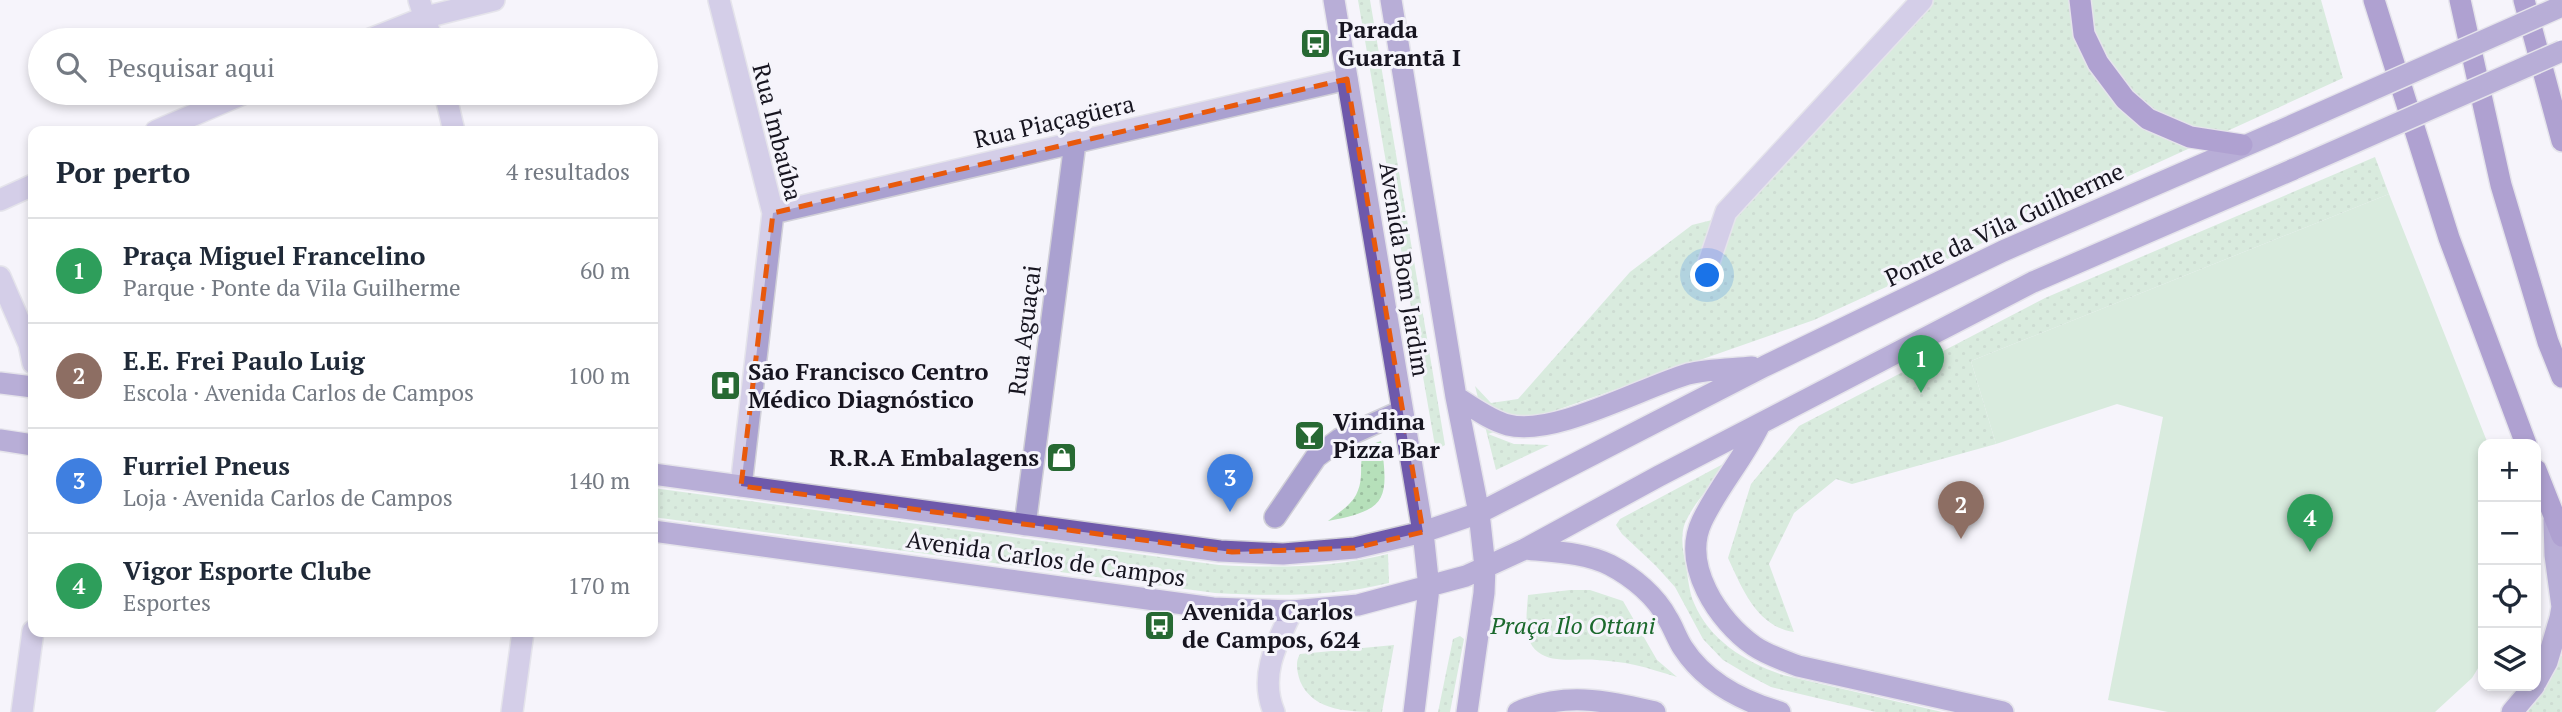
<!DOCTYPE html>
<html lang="pt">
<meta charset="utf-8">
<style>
body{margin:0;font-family:"PT Serif",serif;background:#f2f2f3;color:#1f2937}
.controls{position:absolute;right:21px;bottom:21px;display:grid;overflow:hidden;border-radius:14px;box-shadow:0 4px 10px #0003}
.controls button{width:63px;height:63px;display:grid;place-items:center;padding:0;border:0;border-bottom:2px solid #e0e1e3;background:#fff;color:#1f2937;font:35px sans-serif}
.you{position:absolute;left:1708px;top:276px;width:24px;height:24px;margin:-18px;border:5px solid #fff;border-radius:50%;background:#1a73e8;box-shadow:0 0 0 10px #1a73e833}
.badge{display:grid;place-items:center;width:46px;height:46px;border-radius:50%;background:#276933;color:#fff;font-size:23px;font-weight:700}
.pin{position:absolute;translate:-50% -58px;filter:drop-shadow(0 2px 4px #0008)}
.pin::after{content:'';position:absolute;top:37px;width:24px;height:21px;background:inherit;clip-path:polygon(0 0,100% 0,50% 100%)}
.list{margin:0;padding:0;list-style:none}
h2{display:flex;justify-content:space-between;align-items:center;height:91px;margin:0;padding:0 28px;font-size:30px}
h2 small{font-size:23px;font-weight:400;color:#747a83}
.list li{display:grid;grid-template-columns:46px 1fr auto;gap:21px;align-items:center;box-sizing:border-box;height:105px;padding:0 28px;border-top:2px solid #e0e1e3}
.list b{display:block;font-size:26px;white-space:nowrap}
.list p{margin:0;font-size:23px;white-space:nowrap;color:#747a83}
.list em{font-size:23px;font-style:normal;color:#747a83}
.icon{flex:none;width:38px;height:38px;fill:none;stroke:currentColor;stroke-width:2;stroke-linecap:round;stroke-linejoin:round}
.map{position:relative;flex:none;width:2562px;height:712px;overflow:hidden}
.search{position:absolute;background:#fff;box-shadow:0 4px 10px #0003;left:28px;top:28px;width:630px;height:77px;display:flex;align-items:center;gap:18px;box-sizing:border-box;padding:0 24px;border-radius:38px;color:#747a83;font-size:26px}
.panel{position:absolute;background:#fff;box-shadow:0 4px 10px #0003;left:28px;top:126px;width:630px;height:511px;border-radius:14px}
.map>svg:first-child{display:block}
.green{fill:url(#green-dots)}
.pitch{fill:#b6e0ba}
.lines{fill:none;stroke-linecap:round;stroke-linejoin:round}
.minor-casing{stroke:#d1d0d8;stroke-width:24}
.major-casing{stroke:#d1d0d8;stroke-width:24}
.highway-casing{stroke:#d1d0d8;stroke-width:24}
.minor{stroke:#aaa1d0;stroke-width:21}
.major{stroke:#6e59ab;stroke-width:21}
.highway{stroke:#5a3d9d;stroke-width:21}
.major-bridge-casing{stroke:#d1d0d8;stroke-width:24;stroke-linecap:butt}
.major-bridge{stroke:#6e59ab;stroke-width:21}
.marked{fill:none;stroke:#e8590c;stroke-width:5;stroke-dasharray:14 9;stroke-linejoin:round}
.labels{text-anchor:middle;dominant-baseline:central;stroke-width:6;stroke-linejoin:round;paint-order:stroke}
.poi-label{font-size:24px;font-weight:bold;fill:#171520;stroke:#f5f4fb;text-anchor:start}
.street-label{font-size:24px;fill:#171520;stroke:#f5f4fb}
.park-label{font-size:24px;font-style:italic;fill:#1b692d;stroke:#f5f4fb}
</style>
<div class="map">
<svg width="2562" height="712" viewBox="0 0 2562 712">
<defs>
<pattern id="green-dots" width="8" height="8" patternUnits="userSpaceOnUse" patternTransform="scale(1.75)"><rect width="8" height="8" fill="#b6e0ba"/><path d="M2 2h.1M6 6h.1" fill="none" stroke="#9cbfa0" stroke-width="1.8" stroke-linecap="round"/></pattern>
</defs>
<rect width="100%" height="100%" fill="#f5f4fb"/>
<path class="green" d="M1358,0H1370L1445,445L1440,448L1435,446Z
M1931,0H2321L2343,78L1814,320L1488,434L1514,444L1549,445L1496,470L1475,386L1491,403L1518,399L1630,272L1692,225L1724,217Z
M2375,157L2389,194L1971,361L1996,444L1852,484L1836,479L1794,513L1769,564L1794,632C1757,627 1742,588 1728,558L1751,484L1799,426L2045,298Z
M1381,441C1389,499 1388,510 1328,521C1338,513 1350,506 1356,495C1369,471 1349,451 1381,441Z
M1725,463L1727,467C1711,485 1695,501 1685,523C1680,536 1683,552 1686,566C1688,577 1689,592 1694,603C1709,640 1747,663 1783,675L1942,712H1876L1771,687L1750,676L1723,660L1703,639L1675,587L1656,566L1622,534L1616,525L1620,519Z
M653,488L1219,565C1276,568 1332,568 1388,554L1389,583C1332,597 1274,596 1215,593L653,517Z
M1570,590H1590L1623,601L1657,660L1677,677C1663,673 1649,668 1635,665C1622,662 1609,661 1597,660C1579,658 1553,664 1538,652C1522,641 1527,612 1528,595Z
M1460,636L1464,639L1450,712H1438L1453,639Z
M1394,645L1382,712C1351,712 1313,712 1300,681C1297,671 1295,662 1300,654Z
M2562,655V712H2525Z"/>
<path class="pitch" d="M2389,194L2488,444H2483V660L2472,678L2435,712H2168L2108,700L2163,417L2117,404L1996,444L1971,361Z"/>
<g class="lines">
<defs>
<path id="minor" d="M419,0L432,40
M719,0L773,213L741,486
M368,40L426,17L494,0
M445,93L454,131
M156,131L245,93
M0,200L33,185
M773,213L1347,79
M1705,274L1726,212L1922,0
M0,277L29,344L33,363
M1275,517L1316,457L1340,439L1402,411
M1025,525L1075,143
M22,712L33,631
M512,712L523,632
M1274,712C1259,676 1276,644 1292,611"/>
<path id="major" d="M1334,0L1423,532L1429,588L1414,712
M1391,0L1456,397L1479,513L1485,567L1484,593L1467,712
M0,383L33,387
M1456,397C1473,407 1489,420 1508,425C1553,437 1641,388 1688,374C1708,369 1731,369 1752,367
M1760,424C1744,458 1718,487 1702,521C1681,565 1718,621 1754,646C1767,655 1783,660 1798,666L2003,712
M0,440L33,445
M653,474L1220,551L1283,554L1355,548L1423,532L1479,513L1765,366L2003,251L2277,132
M653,531L1213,608L1292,611L1358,605L1466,576L1525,549L1659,476L2033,282L2294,169
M1525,549C1553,552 1584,552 1610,565C1633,577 1656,596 1668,619C1674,629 1677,639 1683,648C1705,682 1742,701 1780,712
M2536,682L2547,662L2560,618L2562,607L2555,555L2554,520
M1518,712C1566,691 1606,701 1655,712
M2512,712L2534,686"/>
<path id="highway" d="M2080,0L2084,34L2098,63L2125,99L2148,119L2190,137L2242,145
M2374,0L2449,238L2526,444
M2460,0L2501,185L2548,342L2562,377
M2524,0L2562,141
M2536,470L2562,536"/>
</defs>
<use href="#minor" class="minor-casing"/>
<use href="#major" class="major-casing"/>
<use href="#highway" class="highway-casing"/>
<use href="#minor" class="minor"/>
<use href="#major" class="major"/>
<use href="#highway" class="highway"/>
<defs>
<path id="major-bridge" d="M2277,132L2562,6
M2294,169L2562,51"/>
</defs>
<use href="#major-bridge" class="major-bridge-casing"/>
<use href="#major-bridge" class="major-bridge"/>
</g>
<path d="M0 0H2562V712H0ZM1347,79L1423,532L1355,548L1232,552L741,486L773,213Z" fill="#f5f4fb" fill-opacity=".55" fill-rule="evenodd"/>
<path class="marked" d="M1347,79L1423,532L1355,548L1232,552L741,486L773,213Z"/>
<defs>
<symbol id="bus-square" viewBox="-11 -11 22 22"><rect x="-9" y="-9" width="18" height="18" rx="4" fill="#276933" stroke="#f5f4fb"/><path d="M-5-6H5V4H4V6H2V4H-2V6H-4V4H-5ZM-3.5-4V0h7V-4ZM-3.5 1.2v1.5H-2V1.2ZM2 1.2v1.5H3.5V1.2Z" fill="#fff"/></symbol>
<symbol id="hospital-square" viewBox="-11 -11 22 22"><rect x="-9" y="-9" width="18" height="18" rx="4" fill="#276933" stroke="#f5f4fb"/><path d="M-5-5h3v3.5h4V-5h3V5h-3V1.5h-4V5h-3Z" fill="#fff"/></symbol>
<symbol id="bar-square" viewBox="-11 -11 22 22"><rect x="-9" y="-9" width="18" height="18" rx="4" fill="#276933" stroke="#f5f4fb"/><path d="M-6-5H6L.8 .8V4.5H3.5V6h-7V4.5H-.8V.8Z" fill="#fff"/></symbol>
<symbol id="shop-square" viewBox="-11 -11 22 22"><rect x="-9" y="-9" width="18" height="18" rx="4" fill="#276933" stroke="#f5f4fb"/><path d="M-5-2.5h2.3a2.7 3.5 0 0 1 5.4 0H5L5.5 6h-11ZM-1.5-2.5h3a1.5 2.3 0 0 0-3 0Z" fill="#fff"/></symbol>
</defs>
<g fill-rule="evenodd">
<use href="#bus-square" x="1298" y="26" width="35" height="35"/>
<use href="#hospital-square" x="708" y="368" width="35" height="35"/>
<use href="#bar-square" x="1292" y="418" width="35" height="35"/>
<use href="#shop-square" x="1044" y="440" width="35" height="35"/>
<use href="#bus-square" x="1142" y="608" width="35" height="35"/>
</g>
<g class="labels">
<g class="poi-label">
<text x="1338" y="29">Parada<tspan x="1338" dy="28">Guarantã I</tspan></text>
<text x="748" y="371">São Francisco Centro<tspan x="748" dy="28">Médico Diagnóstico</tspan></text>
<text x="1333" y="421">Vindina<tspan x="1333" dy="28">Pizza Bar</tspan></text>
<text x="1039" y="457" text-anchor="end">R.R.A Embalagens</text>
<text x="1182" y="611">Avenida Carlos<tspan x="1182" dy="28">de Campos, 624</tspan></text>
</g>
<g class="street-label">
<text transform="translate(1054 121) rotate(-13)">Rua Piaçagüera</text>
<text transform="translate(778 132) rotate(76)">Rua Imbaúba</text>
<text transform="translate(2004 224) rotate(-25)">Ponte da Vila Guilherme</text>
<text transform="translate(1405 269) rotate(81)">Avenida Bom Jardim</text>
<text transform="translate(1024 330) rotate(-83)">Rua Aguaçai</text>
<text transform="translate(1046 558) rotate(8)">Avenida Carlos de Campos</text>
</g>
<g class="park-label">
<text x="1573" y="625">Praça Ilo Ottani</text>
</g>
</g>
</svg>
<div class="controls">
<button>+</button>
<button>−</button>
<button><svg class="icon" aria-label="locate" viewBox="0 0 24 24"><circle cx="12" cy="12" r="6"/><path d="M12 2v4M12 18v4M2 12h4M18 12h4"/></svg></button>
<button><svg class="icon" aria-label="layers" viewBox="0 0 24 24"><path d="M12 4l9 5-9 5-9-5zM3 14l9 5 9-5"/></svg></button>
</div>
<div class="you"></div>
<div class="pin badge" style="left:1921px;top:393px;background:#2e9e5b">1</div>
<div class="pin badge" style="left:1961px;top:539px;background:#8d6e63">2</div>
<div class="pin badge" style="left:1230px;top:512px;background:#3f7fe0">3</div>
<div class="pin badge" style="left:2310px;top:552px;background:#2e9e5b">4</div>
<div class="search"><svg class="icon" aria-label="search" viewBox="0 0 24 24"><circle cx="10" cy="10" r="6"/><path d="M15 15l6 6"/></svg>Pesquisar aqui</div>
<section class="panel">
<h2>Por perto<small>4 resultados</small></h2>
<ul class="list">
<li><span class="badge" style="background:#2e9e5b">1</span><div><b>Praça Miguel Francelino</b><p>Parque · Ponte da Vila Guilherme</p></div><em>60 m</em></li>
<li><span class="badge" style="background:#8d6e63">2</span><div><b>E.E. Frei Paulo Luig</b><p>Escola · Avenida Carlos de Campos</p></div><em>100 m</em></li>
<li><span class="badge" style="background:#3f7fe0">3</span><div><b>Furriel Pneus</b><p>Loja · Avenida Carlos de Campos</p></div><em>140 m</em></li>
<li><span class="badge" style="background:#2e9e5b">4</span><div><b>Vigor Esporte Clube</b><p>Esportes</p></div><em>170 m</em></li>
</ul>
</section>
</div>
